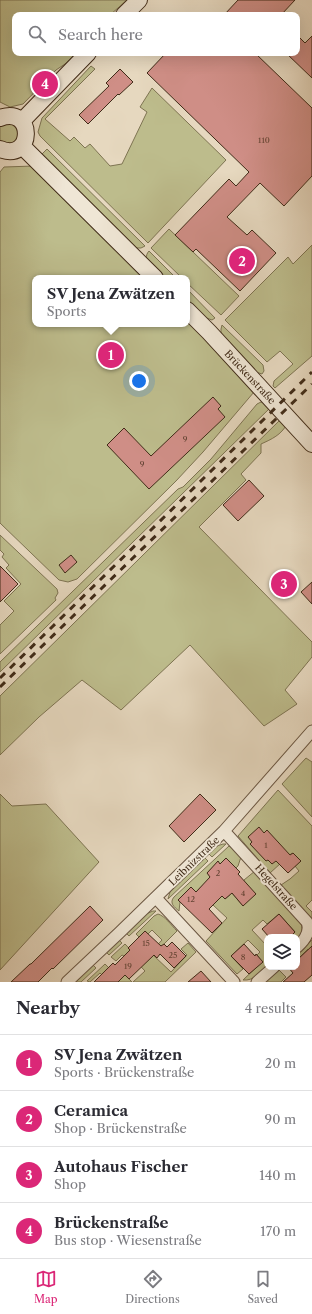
<!DOCTYPE html>
<meta charset="utf-8">
<style>
body{margin:0;font-family:"Libre Caslon Text",serif;background:#f2f2f3;color:#2b2b33}
.controls{position:absolute;right:12px;bottom:12px;display:grid;overflow:hidden;border-radius:8px;box-shadow:0 4px 16px #0002}
.controls button{width:36px;height:36px;display:grid;place-items:center;padding:0;border:0;border-bottom:1px solid #e1e1e2;background:#fff;color:#2b2b33;font:20px sans-serif}
.you{position:absolute;left:139px;top:381px;width:14px;height:14px;margin:-10px;border:3px solid #fff;border-radius:50%;background:#1a73e8;box-shadow:0 0 0 6px #1a73e833}
.badge{display:grid;place-items:center;width:26px;height:26px;border-radius:50%;background:#db2777;color:#fff;font-size:13px;font-weight:700}
.pin{position:absolute;translate:-50% -50%;border:2px solid #fff;box-shadow:0 1px 4px #0006}
.popup{position:absolute;left:32px;top:275px;width:158px;height:52px;box-sizing:border-box;display:grid;place-content:center;border-radius:8px;background:#fff;filter:drop-shadow(0 1px 3px #0005);font-size:13px;white-space:nowrap;color:#7c7c81}
.popup b{font-size:15px;color:#2b2b33}
.popup::after{content:'';position:absolute;left:50%;top:100%;margin-left:-8px;border:8px solid transparent;border-top-color:#fff}
.list{margin:0;padding:0;list-style:none}
h2{display:flex;justify-content:space-between;align-items:center;height:52px;margin:0;padding:0 16px;font-size:17px}
h2 small{font-size:13px;font-weight:400;color:#7c7c81}
.list li{display:grid;grid-template-columns:26px 1fr auto;gap:12px;align-items:center;box-sizing:border-box;height:56px;padding:0 16px;border-top:1px solid #e1e1e2}
.list b{display:block;font-size:15px;white-space:nowrap}
.list p{margin:0;font-size:13px;white-space:nowrap;color:#7c7c81}
.list em{font-size:13px;font-style:normal;color:#7c7c81}
.icon{flex:none;width:22px;height:22px;fill:none;stroke:currentColor;stroke-width:2;stroke-linecap:round;stroke-linejoin:round}
.map{position:relative;flex:none;width:312px;height:982px;overflow:hidden}
.search{position:absolute;background:#fff;box-shadow:0 4px 16px #0002;left:12px;right:12px;top:12px;height:44px;display:flex;align-items:center;gap:10px;box-sizing:border-box;padding:0 14px;border-radius:8px;color:#7c7c81;font-size:15px}
.sheet{height:276px;background:#fff}
nav{display:flex;justify-content:space-around;align-items:center;box-sizing:border-box;height:56px;border-top:1px solid #e1e1e2;background:#fff;font-size:11px;color:#7c7c81}
nav a{display:grid;justify-items:center;gap:2px}
nav .on{color:#db2777}
.map>svg:first-child{display:block}
.green{fill:#bdbc8c;stroke:#7e7452}
.building{fill:#cf8e86;stroke:#402b18}
.lines{fill:none;stroke-linecap:round;stroke-linejoin:round}
.street-casing{stroke:#6a5642;stroke-width:13}
.secondary-casing{stroke:#402b18;stroke-width:18}
.street{stroke:#efe6d5;stroke-width:11}
.secondary{stroke:#efe6d5;stroke-width:16}
.rail{stroke:#402b18;stroke-width:3;stroke-dasharray:7 7;stroke-linecap:butt}
.labels{text-anchor:middle;dominant-baseline:central;stroke-width:4;stroke-linejoin:round;paint-order:stroke}
.number-label{font-size:8px;fill:#644434}
.street-label{font-size:10px;fill:#402b18;stroke:#efe6d5}
</style>
<div class="map">
<svg width="312" height="982" viewBox="0 0 312 982">
<rect width="100%" height="100%" fill="#e6d8bf"/>
<filter id="stains"><feTurbulence type="fractalNoise" baseFrequency=".005" numOctaves="4"/><feColorMatrix values="0 0 0 0 .2 0 0 0 0 .09 0 0 0 0 .02 0 0 0 .5 -.17"/></filter>
<radialGradient id="worn" r=".72"><stop offset=".6" stop-color="#630" stop-opacity="0"/><stop offset="1" stop-color="#630" stop-opacity=".3"/></radialGradient>
<path class="green" d="M0,0H127L110,15H15V53H76L68,62L56,70L23,104L10,107L0,102Z
M91,66L95,69L45,119L70,141L74,137L85,148L90,144L110,166L122,164L147,112L140,107L152,88L226,160L148,243L40,136L38,132L42,118Z
M4,123H13L20,134L13,144L0,141V127Z
M47,149L145,246L141,248H136L40,156Z
M34,166L146,278H35V324H187V319L241,375L243,381L254,392L203,452L176,481L77,579L68,582L59,580L0,523V172L4,167Z
M169,229L239,296L221,315L187,283V278H182L151,248Z
M312,245V356L275,388L273,386L274,381L293,364L280,351L267,362L225,320L288,257L293,264Z
M149,251L176,278H164C157,271 140,261 149,251Z
M187,289L215,318L212,320L204,317L187,301Z
M222,325L263,365L264,371L262,374L256,372L221,334V329Z
M261,402L265,403L270,408L0,672V662L178,489L183,487L211,459L257,404Z
M281,419L287,424C281,435 272,439 261,444V453L241,474L246,480L199,527L312,642V657L285,690L297,704L264,726L190,645L121,710L82,680L39,717L0,755V696Z
M0,535L57,589L58,593L55,598L56,600L0,654V625L14,611L4,601L21,584L6,568L9,565L2,557L4,554L0,550Z
M306,758L312,762V817L282,784Z
M278,790L312,826V900L306,906L312,912V920L281,885L290,879L299,871L295,866L300,861L292,853L270,873L238,836Z
M0,794L12,806L46,804L99,862L0,970Z
M223,844H226L212,857L209,854L217,846Z
M229,846L233,848L241,857L238,866L230,874L226,858L220,864L218,862L207,873L219,885L215,889L225,899L230,895L227,892H231L243,906L244,880L255,871L300,921C303,928 303,934 297,940V937H290L295,932L279,914L267,924L263,920L252,930L267,946V966C259,973 254,981 243,980L262,962L257,955L260,952L248,940L231,956L243,969L237,974L206,941L227,918L213,905L214,903L203,885L196,892L191,887L178,900L180,902L179,911C174,907 169,903 174,897Z
M205,858L208,861L168,899L170,892L173,889Z
M153,911H156L129,936L126,933L146,914Z
M158,914C165,916 171,925 177,931L153,955L171,972L187,955L181,949L188,943L196,952L165,982H133L145,971L128,953L124,956L122,955L116,961L111,957L125,944L143,963L148,955L162,940L152,930L148,934L145,931L139,937L136,934L154,916Z
M119,940L122,943L109,955L106,952Z
M312,940V953L308,949L297,960V953Z
M105,964L120,979L125,975L132,982H109L100,973L90,982L87,981Z
M93,965L96,968L81,982H76Z
M278,969L286,977L281,982H264Z"/>
<path class="building" d="M238,0H295L281,15H224Z
M297,35L305,43L312,36V78L286,53H297Z
M166,53H255L312,108V176L284,206L260,183L227,217L247,235L252,230L276,253L240,291L196,249L193,252L175,235L229,179L236,186L249,172L147,73Z
M120,69L133,82L119,95L118,94L88,124L79,115L109,86L106,83Z
M213,397L221,406L218,409L225,417L149,489L107,445L124,428L151,456Z
M249,480L264,496L238,521L223,505Z
M71,555L77,562L65,573L59,565Z
M0,566L18,584L0,602Z
M312,582V604L301,592Z
M200,794L216,810L184,842L169,826Z
M259,827L264,833L267,830L290,855L293,853L301,861L288,873L276,861L272,864L268,860L266,861L250,844L252,842L248,837Z
M226,858L240,872L238,874L256,894L243,906L232,893L225,899L222,896L209,909L222,923L212,933L178,900L191,887L196,892L210,877L207,873L218,861L220,864Z
M90,906L103,920L53,969L52,968L38,982H11L30,964H31Z
M279,914L295,932L290,937H269L262,929Z
M145,931L161,946L164,944L167,947L172,942L186,956L174,968L160,954L157,958L154,955L129,979L125,975L118,982H94L113,963L115,965L130,950L128,948Z
M244,944L255,956L256,954L263,962L249,974L231,956Z
M312,946V975L304,982H283L293,973L288,967H297V960Z
M201,971L211,982H188Z"/>
<g class="lines">
<defs>
<path id="street" d="M224,831L307,922C311,932 305,940 297,947
M156,898L234,982
M67,982L119,933L224,831L312,731
M257,982L274,967"/>
<path id="secondary" d="M124,15L139,0
M0,118C35,105 34,163 0,149
M22,121L88,53
M22,146L155,278
M187,310L209,332L312,444"/>
</defs>
<use href="#street" class="street-casing"/>
<use href="#secondary" class="secondary-casing"/>
<use href="#street" class="street"/>
<use href="#secondary" class="secondary"/>
<path class="rail" d="M0,678L312,372
M0,687L312,384"/>
</g>
<g class="labels">
<g class="number-label">
<text x="264" y="140">110</text>
<text x="185" y="439">9</text>
<text x="142" y="464">9</text>
<text x="266" y="845">1</text>
<text x="218" y="873">2</text>
<text x="243" y="893">4</text>
<text x="191" y="899">12</text>
<text x="146" y="943">15</text>
<text x="173" y="955">25</text>
<text x="243" y="957">8</text>
<text x="128" y="966">19</text>
</g>
<g class="street-label">
<text transform="translate(250 377) rotate(47)">Brückenstraße</text>
<text transform="translate(194 861) rotate(-44)">Leibnizstraße</text>
<text transform="translate(276 887) rotate(48)">Hegelstraße</text>
</g>
</g>
<rect width="100%" height="100%" filter="url(#stains)"/>
<rect width="100%" height="100%" fill="url(#worn)"/>
</svg>
<div class="controls">
<button><svg class="icon" aria-label="layers" viewBox="0 0 24 24"><path d="M12 4l9 5-9 5-9-5zM3 14l9 5 9-5"/></svg></button>
</div>
<div class="you"></div>
<div class="pin badge" style="left:111px;top:355px">1</div>
<div class="popup"><b>SV Jena Zwätzen</b>Sports</div>
<div class="pin badge" style="left:242px;top:261px">2</div>
<div class="pin badge" style="left:284px;top:584px">3</div>
<div class="pin badge" style="left:45px;top:84px">4</div>
<div class="search"><svg class="icon" aria-label="search" viewBox="0 0 24 24"><circle cx="10" cy="10" r="6"/><path d="M15 15l6 6"/></svg>Search here</div>
</div>
<section class="sheet">
<h2>Nearby<small>4 results</small></h2>
<ul class="list">
<li><span class="badge">1</span><div><b>SV Jena Zwätzen</b><p>Sports · Brückenstraße</p></div><em>20 m</em></li>
<li><span class="badge">2</span><div><b>Ceramica</b><p>Shop · Brückenstraße</p></div><em>90 m</em></li>
<li><span class="badge">3</span><div><b>Autohaus Fischer</b><p>Shop</p></div><em>140 m</em></li>
<li><span class="badge">4</span><div><b>Brückenstraße</b><p>Bus stop · Wiesenstraße</p></div><em>170 m</em></li>
</ul>
</section>
<nav>
<a class="on"><svg class="icon" aria-label="map" viewBox="0 0 24 24"><path d="M3 6l6-2 6 2 6-2v14l-6 2-6-2-6 2zM9 4v14M15 6v14"/></svg>Map</a>
<a><svg class="icon" aria-label="directions" viewBox="0 0 24 24"><path d="M12 3l9 9-9 9-9-9zM9 14v-3h6M13 9l2 2-2 2"/></svg>Directions</a>
<a><svg class="icon" aria-label="saved" viewBox="0 0 24 24"><path d="M7 4h10v16l-5-4-5 4z"/></svg>Saved</a>
</nav>
